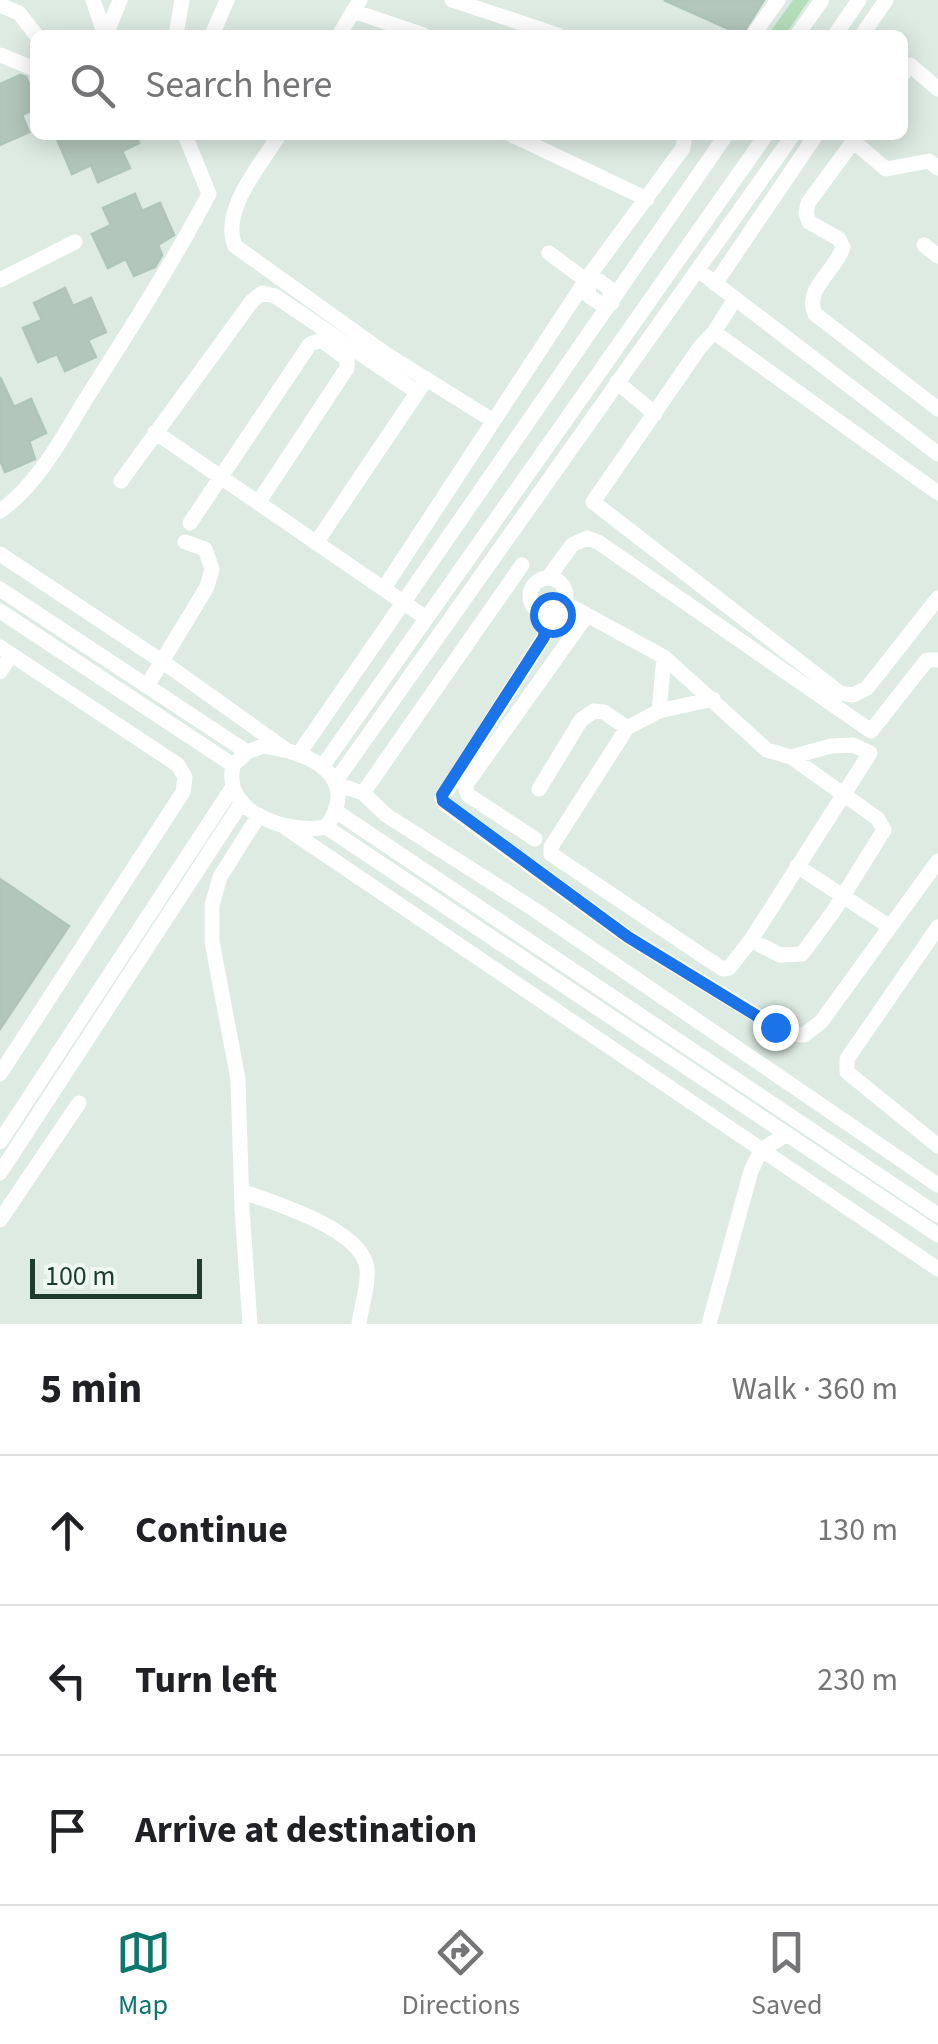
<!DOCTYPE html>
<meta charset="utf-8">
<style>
body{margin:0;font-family:"Source Sans 3",sans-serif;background:#f2f2f2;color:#202124}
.scale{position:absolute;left:30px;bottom:25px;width:172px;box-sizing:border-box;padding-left:10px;border:5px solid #1e3b2f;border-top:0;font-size:28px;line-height:35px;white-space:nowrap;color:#1e3b2f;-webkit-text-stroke:8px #eef7f1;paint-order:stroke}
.stop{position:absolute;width:30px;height:30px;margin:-22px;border:8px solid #1a73e8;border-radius:50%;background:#fff}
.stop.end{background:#1a73e8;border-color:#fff;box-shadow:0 2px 10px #0008}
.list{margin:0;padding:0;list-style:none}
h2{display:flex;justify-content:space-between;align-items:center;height:130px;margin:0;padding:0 40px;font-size:42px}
h2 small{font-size:32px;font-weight:400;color:#757577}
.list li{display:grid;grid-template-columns:65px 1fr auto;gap:30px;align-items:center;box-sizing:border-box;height:150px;padding:0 40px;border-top:2px solid #e0e0e0}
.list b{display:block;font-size:38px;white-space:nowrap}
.list em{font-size:32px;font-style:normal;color:#757577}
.icon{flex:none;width:55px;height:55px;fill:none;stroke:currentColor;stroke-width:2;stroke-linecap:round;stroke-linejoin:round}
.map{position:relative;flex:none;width:938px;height:1324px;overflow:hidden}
.search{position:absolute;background:#fff;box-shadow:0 5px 25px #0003;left:30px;right:30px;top:30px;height:110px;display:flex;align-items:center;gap:25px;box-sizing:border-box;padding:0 35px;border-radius:15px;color:#757577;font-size:38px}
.sheet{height:580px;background:#fff}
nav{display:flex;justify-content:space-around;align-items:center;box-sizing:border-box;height:140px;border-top:2px solid #e0e0e0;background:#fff;font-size:28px;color:#757577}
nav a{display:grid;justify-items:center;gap:5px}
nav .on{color:#0f766e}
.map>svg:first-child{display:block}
.green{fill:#b4deb9}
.building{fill:#b3c6bb;stroke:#afc5b9;stroke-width:2.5}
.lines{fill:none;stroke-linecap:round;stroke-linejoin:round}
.minor{stroke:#fff;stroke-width:15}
.route{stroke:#1a73e8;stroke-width:12}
</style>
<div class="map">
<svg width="938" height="1324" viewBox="0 0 938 1324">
<rect width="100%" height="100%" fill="#ddebe3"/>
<path class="green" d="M793,0H809L785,35H768Z"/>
<path class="building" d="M664,0H764L742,35Z
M20,75L26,77L35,98V109L22,115L29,132L0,145V84Z
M67,135H136L139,143L122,151L130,168L98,182L91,165L72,174L57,139Z
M135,194L142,211L160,203L174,235L158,245L162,255L155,267L134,276L126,259L108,268L92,234L111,225L103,208Z
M65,288L73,306L91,298L106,332L88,340L96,357L65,371L57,354L38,362L23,328L42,320L34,303Z
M0,377L14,407L31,399L46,433L29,441L35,459L5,472L0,460Z
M0,879L69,926L0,1029Z"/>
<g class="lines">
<path class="minor" d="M93,0L105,35
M452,0L558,35
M0,5L19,13L36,35
M353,11L424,35
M106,35L120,0
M176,35L182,0
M212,35L227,0
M339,35L360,0
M753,35L778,0
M797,35L822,0
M835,35L859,0
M862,35L886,0
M0,55L35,69
M903,74L910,65L938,89
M279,135C261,165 220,210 235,246L386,354L492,420
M512,135L647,199
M858,135L808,203L806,213L809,222L839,239L843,247C836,271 803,289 815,314L938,409
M853,141L886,169L929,161L938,168
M924,245L938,256
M549,253L588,282
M698,270L938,454
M0,280L75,242
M588,282L589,296L601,304L612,303
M588,282L598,280L610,289V301
M715,284L816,135
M714,332L735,299
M617,382L655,414
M155,432L426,618
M121,481L252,301L262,293L275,296L417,392
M938,493L714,332L700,347L593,502L840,693L853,695L867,688L938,598
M0,511C39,484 64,434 89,394C131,328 173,262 209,194L185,135
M190,523L310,344L321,340L347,359V368L258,503
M316,543L421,387
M0,554L163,662L285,749
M530 596a18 18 0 1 1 36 0a18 18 0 1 1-36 0Z
M548,578L572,545L587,538L598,542L871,731L927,660H938
M384,588L586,280L683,148L685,135
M0,589L247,752
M0,611L233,765
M546,614L544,637L442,798L445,804L628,937L788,1034L804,1035L821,1022L938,861
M587,615L664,657L767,750L791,757L831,746L853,745L870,753L751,940L729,968L723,969L703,956L551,854V847L627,728
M0,647L178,765L185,777L183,792L0,1074
M0,672L11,655
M147,686L207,587L212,569L205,549L185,542
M659,711L713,699
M263,746C308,752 363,775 326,827C288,834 222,814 233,765L247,752Z
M300,752L726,135
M322,767L766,135
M335,782L793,135
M336,784L363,793L386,815L532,908L938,1185
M539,789L581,720L594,711L604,712L627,728L659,711L664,657
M363,793L522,565
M337,812L938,1215
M326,827L938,1235
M286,828L938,1269
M535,839L468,795L465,786L587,615L565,603
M797,866L890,927
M938,927L847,1059V1072L938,1146
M751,940L780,955L802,954L833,912L884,830L878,819L791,757
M0,1142L232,788
M0,1173L242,802
M242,1191C275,1204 361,1228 367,1268C369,1286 361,1306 359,1324
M0,1220L79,1103
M250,1324L242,1209L238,1079L212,942V905L220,877L259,815
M709,1324L751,1171L761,1150L787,1134"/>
</g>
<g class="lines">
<path class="route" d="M552,614H546L544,637L442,795L443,801L628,937L775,1027"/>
</g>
</svg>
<div class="scale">100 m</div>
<div class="stop" style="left:552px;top:614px"></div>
<div class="stop end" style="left:775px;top:1027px"></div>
<div class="search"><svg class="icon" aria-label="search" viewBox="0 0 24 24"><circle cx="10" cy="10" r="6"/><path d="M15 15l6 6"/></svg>Search here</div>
</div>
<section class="sheet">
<h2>5 min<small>Walk · 360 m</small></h2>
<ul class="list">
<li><svg class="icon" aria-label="ahead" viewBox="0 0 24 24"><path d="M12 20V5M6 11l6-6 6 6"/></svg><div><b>Continue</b></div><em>130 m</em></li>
<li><svg class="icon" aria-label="left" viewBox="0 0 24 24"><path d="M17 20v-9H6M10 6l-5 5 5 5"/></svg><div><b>Turn left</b></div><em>230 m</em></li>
<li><svg class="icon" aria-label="arrive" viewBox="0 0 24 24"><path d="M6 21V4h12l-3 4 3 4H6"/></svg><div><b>Arrive at destination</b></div></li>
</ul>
</section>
<nav>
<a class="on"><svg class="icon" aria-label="map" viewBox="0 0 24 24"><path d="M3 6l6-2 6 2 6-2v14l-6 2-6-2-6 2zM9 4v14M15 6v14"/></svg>Map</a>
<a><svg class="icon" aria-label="directions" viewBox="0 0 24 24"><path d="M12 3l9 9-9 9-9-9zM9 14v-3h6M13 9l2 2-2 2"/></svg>Directions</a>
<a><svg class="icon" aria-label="saved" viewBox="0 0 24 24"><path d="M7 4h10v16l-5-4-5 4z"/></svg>Saved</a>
</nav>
